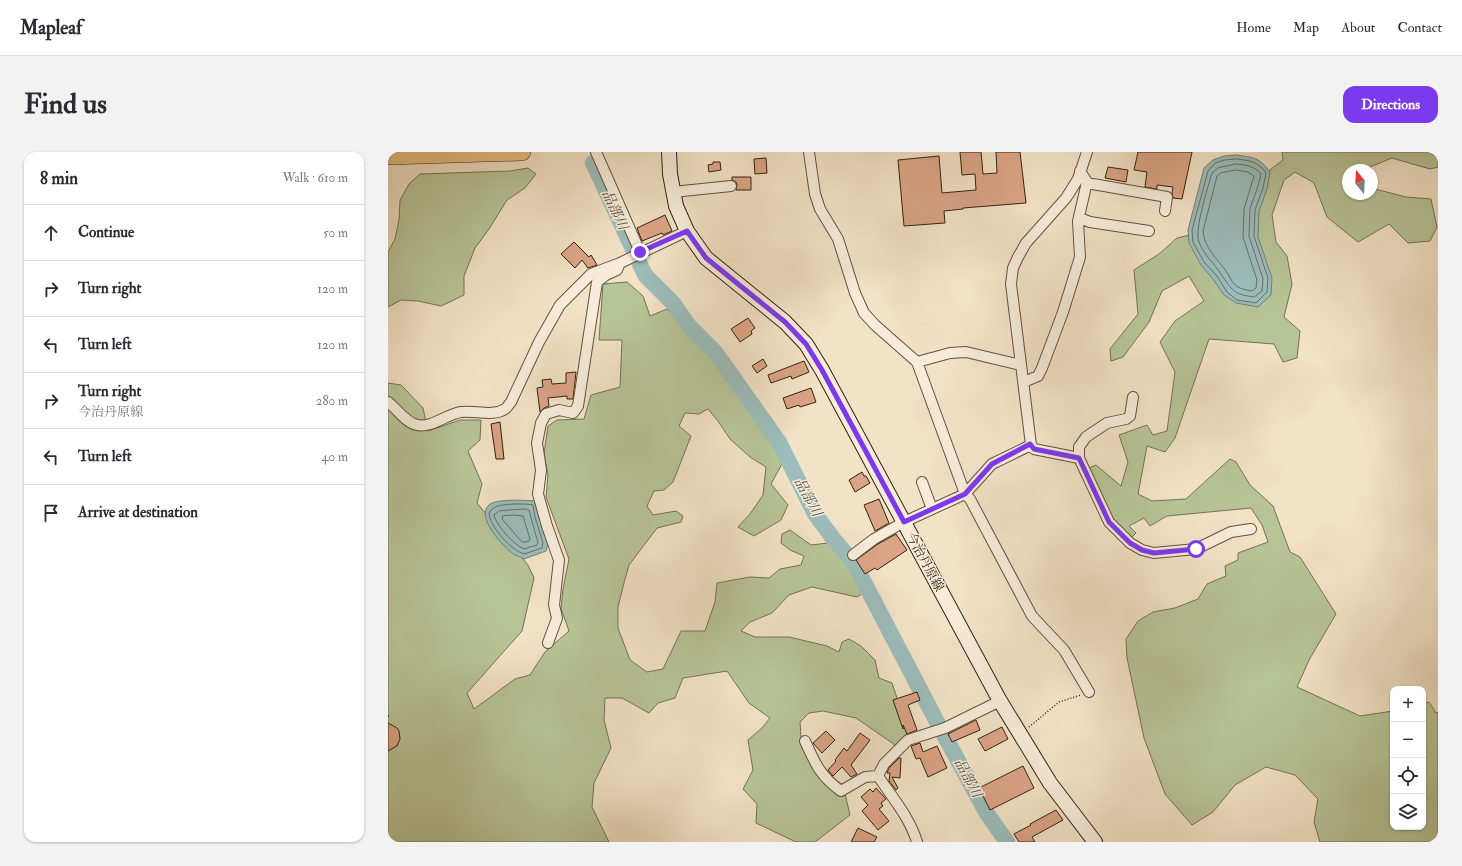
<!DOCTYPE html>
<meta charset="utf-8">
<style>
body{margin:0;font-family:"IM FELL Double Pica","Noto Serif JP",serif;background:#f2f2f3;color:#2b2b33}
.controls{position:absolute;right:12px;bottom:12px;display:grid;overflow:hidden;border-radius:8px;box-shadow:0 1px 3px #0004}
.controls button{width:36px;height:36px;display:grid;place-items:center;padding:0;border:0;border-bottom:1px solid #e1e1e2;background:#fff;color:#2b2b33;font:20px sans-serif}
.compass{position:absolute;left:954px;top:12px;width:36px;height:36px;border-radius:50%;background:#fff;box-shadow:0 1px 3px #0004;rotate:342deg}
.stop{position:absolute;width:12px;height:12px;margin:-9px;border:3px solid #7c3aed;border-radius:50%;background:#fff}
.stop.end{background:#7c3aed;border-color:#fff;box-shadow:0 1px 4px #0008}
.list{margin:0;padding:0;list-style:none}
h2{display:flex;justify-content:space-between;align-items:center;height:52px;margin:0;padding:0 16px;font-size:17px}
h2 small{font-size:13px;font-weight:400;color:#7c7c81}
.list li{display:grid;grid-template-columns:26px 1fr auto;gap:12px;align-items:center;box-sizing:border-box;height:56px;padding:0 16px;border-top:1px solid #e1e1e2}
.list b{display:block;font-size:15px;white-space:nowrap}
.list p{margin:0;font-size:13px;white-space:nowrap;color:#7c7c81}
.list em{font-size:13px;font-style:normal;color:#7c7c81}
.icon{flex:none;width:22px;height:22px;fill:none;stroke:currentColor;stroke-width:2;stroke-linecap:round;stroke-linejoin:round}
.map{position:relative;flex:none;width:1050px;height:690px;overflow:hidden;border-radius:12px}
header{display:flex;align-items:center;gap:24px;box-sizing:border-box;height:56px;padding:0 20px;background:#fff;border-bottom:1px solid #e1e1e2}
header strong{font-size:19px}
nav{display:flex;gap:22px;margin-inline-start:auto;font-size:14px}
.intro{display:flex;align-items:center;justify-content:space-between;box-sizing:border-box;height:96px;padding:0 24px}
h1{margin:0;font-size:28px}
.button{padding:10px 18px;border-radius:12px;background:#7c3aed;color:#fff;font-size:14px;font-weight:700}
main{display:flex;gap:24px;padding:0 24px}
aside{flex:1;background:#fff;border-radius:12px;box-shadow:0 1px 3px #0004}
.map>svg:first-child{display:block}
.green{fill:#b7c497;stroke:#747255}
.water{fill:#9cbdbb;stroke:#727f78}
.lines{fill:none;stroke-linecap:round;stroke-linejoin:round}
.shore{stroke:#676f67;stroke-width:1}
.river{stroke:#9cbdbb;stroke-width:16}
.building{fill:#dba485;stroke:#322113}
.minor-casing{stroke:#625140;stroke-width:12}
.secondary-casing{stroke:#322113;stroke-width:16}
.trunk-casing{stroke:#322113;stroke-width:18}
.path{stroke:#322113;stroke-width:1.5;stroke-dasharray:1 2;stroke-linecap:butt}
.minor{stroke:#f7ecda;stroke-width:10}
.secondary{stroke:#f7ecda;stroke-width:14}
.trunk{stroke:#e9c183;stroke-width:17}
.route{stroke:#7c3aed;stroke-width:5}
.labels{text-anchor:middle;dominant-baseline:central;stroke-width:3;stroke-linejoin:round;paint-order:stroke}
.street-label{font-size:13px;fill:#322113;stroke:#f7ecda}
.water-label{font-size:14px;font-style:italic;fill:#525045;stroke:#f7ecda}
</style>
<header>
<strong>Mapleaf</strong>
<nav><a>Home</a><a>Map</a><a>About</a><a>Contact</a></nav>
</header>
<div class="intro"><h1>Find us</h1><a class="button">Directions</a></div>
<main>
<aside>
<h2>8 min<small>Walk · 610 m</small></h2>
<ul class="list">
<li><svg class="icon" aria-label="ahead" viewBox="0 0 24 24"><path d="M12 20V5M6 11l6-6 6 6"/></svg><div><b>Continue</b></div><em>50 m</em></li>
<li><svg class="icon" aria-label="right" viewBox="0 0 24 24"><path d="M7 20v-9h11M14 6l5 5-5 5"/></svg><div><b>Turn right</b></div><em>120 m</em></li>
<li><svg class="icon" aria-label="left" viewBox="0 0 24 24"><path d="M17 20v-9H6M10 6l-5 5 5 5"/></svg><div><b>Turn left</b></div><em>120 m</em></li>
<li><svg class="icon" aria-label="right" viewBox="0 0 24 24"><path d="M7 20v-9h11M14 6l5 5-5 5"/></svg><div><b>Turn right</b><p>今治丹原線</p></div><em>280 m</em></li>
<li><svg class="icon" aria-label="left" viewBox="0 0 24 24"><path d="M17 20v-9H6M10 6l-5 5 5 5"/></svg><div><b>Turn left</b></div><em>40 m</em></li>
<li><svg class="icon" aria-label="arrive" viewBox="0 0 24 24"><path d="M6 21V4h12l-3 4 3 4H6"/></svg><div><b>Arrive at destination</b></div></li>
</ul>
</aside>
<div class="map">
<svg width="1050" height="690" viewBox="0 0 1050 690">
<rect width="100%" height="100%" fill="#f2e2c6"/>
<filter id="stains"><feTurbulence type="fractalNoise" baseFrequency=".005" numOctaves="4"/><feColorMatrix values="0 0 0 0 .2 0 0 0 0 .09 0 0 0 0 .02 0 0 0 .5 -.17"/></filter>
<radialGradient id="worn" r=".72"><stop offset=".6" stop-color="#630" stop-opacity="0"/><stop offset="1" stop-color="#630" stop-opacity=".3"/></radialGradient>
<path class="green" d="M894,0H1041L1050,6V15L1042,17L1004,6L982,15V18H960V42H984V24L987,37L1018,45L1043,47L1049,75L1042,89L1020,91L1001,72L970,90L939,65L926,31L907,20L896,28L884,63L888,90L899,104L904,132L896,165L912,179L909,206L895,210L886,192L821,187L787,286L777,300L759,294L750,342L764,349L798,347L842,307L848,310L862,333L885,354L902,400L912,405L948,462L921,508L909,535L972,564L1005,559V675H1035V552L1041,550L1048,561L1050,560V690H932L926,670L930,647L907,623L878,615L847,633L825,660L804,673L777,642L756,586L739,506L738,487L750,469L765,460L787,456L810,447L819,432L838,424L837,414L850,408V401L880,390L874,373L863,356L779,364L762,374L756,366L741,374L748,381L743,386L724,368L701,316L708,313L733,334L740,310L731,283L759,273L765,283L779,279L787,220L772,190L787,169L816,149L801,124L774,139L761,170L735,205L723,209L722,197L750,162L746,118L771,102L789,86L818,79L867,29L895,8Z
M140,16L148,22L137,36L119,48L101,77L87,96L76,124V143L53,154L30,149L13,148L0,155V100L7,87L11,68L12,48L21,32L32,22L122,19Z
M239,130L255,144L262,164L279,157L319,196L385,292L395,310L383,332L400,353L393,368L366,384L350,375L362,362L375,343L378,315L362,305L342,287L330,269L320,257L311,262L297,261L291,274L303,284L285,330L276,338L266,339L259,354L265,363L288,359L295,364L293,370L269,376L241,413L237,427L230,455V476L242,508L259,520L275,517L293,479H317L327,450L329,431L362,425L381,426L392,417L413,413L416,404L402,398L393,391L394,382L402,378L423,393L440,391L463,412L477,440L469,445L424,435L401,443L384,461L362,470L353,479L367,485H401L439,494L451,500L454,490L461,487L473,494L487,508L491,526L504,531L514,561L526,574L519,584L507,593L468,566L435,559L421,561L412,570L413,585L423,613L455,633L462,663L427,690H408L368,671L369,652L355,637L365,618L360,588L374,576L382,566L361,551L339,519L295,526L287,546L270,551L261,561L234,546H217L216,568L223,596L206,631L204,655L221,690H0V231L13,233L35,256L40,279L72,268H93L92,288L80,299L94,332L89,351L140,413L146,426L134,479L79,541L86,557L127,527L142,523L157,500L181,479L173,456L175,437L181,407L158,345L160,323L156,302L160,274L169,268L196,267L203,243L232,235L234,188H211L215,132Z"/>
<path class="water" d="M848,3C865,5 872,6 882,20L879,37L871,59L870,85L884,126L883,143L870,155L848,151L836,143L825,127L813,113L801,91L800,78L816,16L825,8L836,4Z
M126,348L149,349L151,364L160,391L158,399L136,407C133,405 130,404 127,403C116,396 87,365 101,353C107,348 118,349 126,348Z"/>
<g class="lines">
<path class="shore" d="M848,7C861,8 871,10 878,21L875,36L867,58L866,84L880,126L879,140L868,151L849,148L839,140L829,124L816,110L805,90L804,78L820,19L827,11L837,8Z
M848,12C858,13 867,14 873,22L870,34L862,57L861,84L875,127L874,139L866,145C845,142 845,139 833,122C826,111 816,103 811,90C806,78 820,35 824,21L830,16Z
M848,18L860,20L866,24L856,57L855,85L869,128L868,136L864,139C858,138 852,137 847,133C843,129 841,123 838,119C829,106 816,96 815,79L829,24L833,21Z
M126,352H138L145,353L147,365L155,391L154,396L136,402C123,398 102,375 101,361C106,352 116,353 126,352Z
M137,357L141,358L150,391L149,393L136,397C126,393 108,373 106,363L111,359Z
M126,363L135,364L142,387L141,389L137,390H134L114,367L115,364Z"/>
<path class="river" d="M205,11L257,123L285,151L301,174L328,201L391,290L427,362L447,389L466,411L549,570L598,660L619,690"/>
</g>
<path class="building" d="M572,0H593L595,22L609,21L608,0H632L638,51L575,56V57L556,59L557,71L516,74L510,8L551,4L554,41L588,38L587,22L574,23Z
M750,0H804L794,47L785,46L784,41L785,35L769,33V37L757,35L759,20L746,18Z
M378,6L379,21L367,22L366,7Z
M325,10H332L333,18L321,20L320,13L325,12Z
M720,15L740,18L738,30L717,26Z
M344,25H363V38H348L349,33L348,30L344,28Z
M277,63L284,79L275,83L274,81L254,89L249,76Z
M186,90L201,105L203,103L209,113L200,116L194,108L187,116L173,102Z
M360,166L367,176L363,179L364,182L352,190L343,177Z
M375,207L379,214L369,221L364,214Z
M416,209L421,220L404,227L403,224L383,231L380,223Z
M188,220L185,247H179V244L160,246L161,254L156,256L152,260L149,236L155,235L154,228L163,227L164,232L178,231V221Z
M423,236L428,250L412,255L411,253L399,257L395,246Z
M112,270L116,307H108L103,272Z
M474,320L476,324H478L482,331L467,340L461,328Z
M491,347L501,371L487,379L476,353Z
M508,382L519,398L489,418L487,416L477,422L468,408L490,392Z
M529,540L532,548L520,553L529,578L519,582L515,573V577L505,548Z
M588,568L592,578L564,590L560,582Z
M0,571L9,576L11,579L12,587L9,594L0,599Z
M614,575L620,587L597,599L590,587Z
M438,579L447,588L434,601L425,591Z
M472,581L482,588L463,613L469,622L463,625L454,615L445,624L440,618L448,609L447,608L456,596L459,599Z
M532,591L535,600L549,594L559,616L540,625L532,606L528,607L523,594Z
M511,606H513L512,626L504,625L510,636L508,638L501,629L502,621H499L501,616Z
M635,614L646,636L602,658L591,636Z
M488,636L498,647L493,651L495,654L491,657L501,669L490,678L474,659L480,653L473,645L482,637L485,640Z
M668,658L675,668L644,685L647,690H631L626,682L643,673L642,672Z
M470,676L489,685L486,690H463Z"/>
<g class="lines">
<defs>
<path id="minor" d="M208,0L252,100
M421,0L427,42L432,57L450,87L467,141L476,161L487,173L529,210L577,342L582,347L644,464L676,498L701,540
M699,0L690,27L678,46L638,91L630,105L625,116L623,132L643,293L646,297L691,306L721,370L742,391L754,398L766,401L808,397L843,380L863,377
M699,31L779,45L777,59
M285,40L343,34
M691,66L702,70L761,79
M529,210L562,201L578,200L633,213
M636,230L650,224L654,216L675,160L692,105L690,69L699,30L692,19
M0,250C9,257 18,271 29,273C44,276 59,262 73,260C87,258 105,265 117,257C119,256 121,252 123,250L151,190L172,153L203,122L232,111L299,79
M691,306V295L698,285L719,271L738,267L742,264L745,245
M534,330L544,357
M465,403L486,387L516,370L577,342L604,312L643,293
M160,491L169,466L166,453L171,408L159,374L150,342L153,318L149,291L153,271L158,262L171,258L185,261L190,254L209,130L218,123L229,118L232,111
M417,589C427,611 432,624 453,639L477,625L490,624
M529,690C522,666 504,645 490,624L496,612L520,588L557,576L612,549"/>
<path id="secondary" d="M281,0L282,22L288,54L299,79L318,106L397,170L418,192L434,218L612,549L662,631L707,690"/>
<path id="trunk" d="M0,4L134,0"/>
</defs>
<use href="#minor" class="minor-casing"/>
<use href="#secondary" class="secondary-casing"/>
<use href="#trunk" class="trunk-casing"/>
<path class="path" d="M0,564H2
M641,575L671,550L693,543"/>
<use href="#minor" class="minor"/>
<use href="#secondary" class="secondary"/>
<use href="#trunk" class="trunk"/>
</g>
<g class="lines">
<path class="route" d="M252,100L299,79L318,106L397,170L418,192L434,218L516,370L577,342L604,312L642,292L646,297L691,306L721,370L742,391L754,398L766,401L808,397"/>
</g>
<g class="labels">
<g class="street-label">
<text transform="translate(537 410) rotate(62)">今治丹原線</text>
</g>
<g class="water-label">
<text transform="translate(227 58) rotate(65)">品部川</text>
<text transform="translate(420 345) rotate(61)">品部川</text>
<text transform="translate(580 626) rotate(62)">品部川</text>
</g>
</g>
<rect width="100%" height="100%" filter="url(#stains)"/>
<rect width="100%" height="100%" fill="url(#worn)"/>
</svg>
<div class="controls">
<button>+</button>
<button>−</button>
<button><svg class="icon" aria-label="locate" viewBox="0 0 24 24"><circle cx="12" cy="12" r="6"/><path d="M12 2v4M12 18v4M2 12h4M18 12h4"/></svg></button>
<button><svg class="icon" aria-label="layers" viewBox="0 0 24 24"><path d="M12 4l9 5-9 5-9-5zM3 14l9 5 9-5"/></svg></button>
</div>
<svg class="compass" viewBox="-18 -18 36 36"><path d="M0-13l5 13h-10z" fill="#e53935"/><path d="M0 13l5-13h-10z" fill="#7c7c81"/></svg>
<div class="stop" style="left:808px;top:397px"></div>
<div class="stop end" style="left:252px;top:100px"></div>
</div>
</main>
